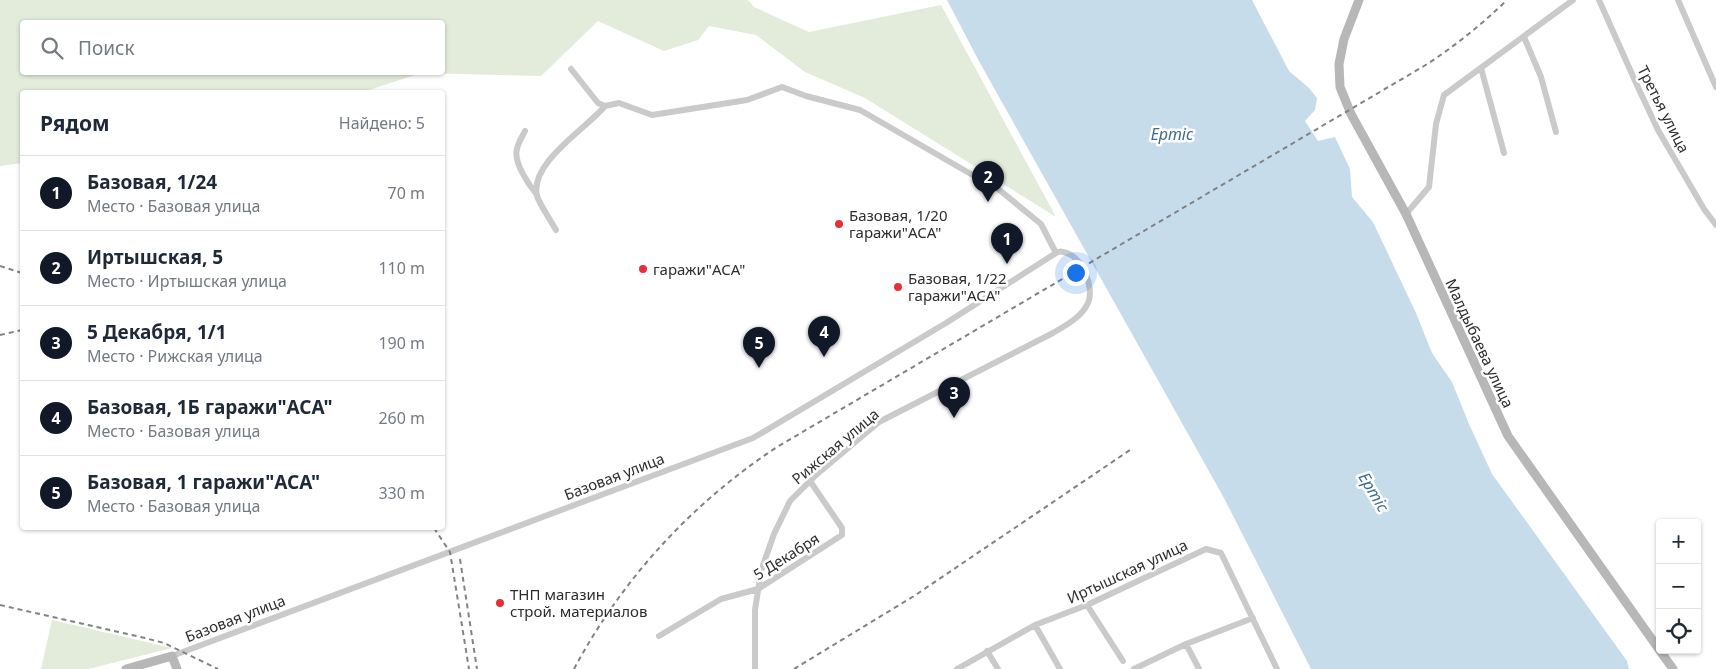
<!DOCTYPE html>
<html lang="ru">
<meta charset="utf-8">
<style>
body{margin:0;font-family:"Noto Sans",sans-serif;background:#f2f2f3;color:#1f2937}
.controls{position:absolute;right:15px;bottom:15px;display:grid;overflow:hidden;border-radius:5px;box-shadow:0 1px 4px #0004}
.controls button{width:45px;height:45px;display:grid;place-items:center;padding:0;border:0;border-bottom:1px solid #e0e1e3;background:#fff;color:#1f2937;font:25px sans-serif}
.you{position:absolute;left:1075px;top:272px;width:18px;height:18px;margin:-12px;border:4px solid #fff;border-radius:50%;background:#1a73e8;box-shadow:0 0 0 8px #1a73e833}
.badge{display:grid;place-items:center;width:32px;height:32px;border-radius:50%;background:#111827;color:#fff;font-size:16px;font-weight:700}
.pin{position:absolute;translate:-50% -41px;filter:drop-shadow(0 1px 2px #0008)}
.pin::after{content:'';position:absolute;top:26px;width:18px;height:15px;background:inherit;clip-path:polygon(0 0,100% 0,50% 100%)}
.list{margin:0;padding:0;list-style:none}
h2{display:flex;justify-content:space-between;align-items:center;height:65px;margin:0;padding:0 20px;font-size:21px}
h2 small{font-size:16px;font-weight:400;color:#747a83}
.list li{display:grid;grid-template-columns:32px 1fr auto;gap:15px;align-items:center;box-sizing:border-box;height:75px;padding:0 20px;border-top:1px solid #e0e1e3}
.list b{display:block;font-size:19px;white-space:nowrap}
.list p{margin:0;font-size:16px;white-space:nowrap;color:#747a83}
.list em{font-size:16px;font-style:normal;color:#747a83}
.icon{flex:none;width:28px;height:28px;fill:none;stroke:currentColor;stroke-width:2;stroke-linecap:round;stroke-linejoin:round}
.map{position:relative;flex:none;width:1716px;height:669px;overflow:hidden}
.search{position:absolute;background:#fff;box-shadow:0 1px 4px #0004;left:20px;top:20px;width:425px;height:55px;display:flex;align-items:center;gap:12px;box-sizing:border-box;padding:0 18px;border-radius:5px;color:#747a83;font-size:19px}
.panel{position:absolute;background:#fff;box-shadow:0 1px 4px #0004;left:20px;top:90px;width:425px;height:440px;border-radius:5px}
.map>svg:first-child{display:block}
.green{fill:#e3ebdb;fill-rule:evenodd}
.water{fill:#c7dceb}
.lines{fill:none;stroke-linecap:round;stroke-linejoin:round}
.street{stroke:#cacaca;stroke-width:6}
.secondary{stroke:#b7b7b7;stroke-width:9}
.rail{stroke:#828282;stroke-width:2;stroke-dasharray:5 4;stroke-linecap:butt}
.poi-dot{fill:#e43036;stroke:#fff;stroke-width:2}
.labels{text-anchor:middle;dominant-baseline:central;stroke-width:5;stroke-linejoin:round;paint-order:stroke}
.street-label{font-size:15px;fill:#2d2d2d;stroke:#fff}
.poi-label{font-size:15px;fill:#2d2d2d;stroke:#fff;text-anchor:start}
.water-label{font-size:16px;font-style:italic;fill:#3c6b8f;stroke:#fff}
</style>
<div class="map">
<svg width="1716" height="669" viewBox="0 0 1716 669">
<rect width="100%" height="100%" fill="#fff"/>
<path class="green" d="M0,0H748L754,7L809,32L941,5L1056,217L865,98L805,72L756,35L709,26L698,40L664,51L598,21L541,76L421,73L363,92H22V163L0,166ZM22,22H442V72H22Z
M52,620L172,648L88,669H41Z"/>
<path class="water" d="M947,0H1252L1289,71L1309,88L1317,98L1315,110L1305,121L1318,141L1335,137L1350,169L1352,197L1373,222L1416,313L1432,353L1452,382L1469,424L1492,474L1627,661L1629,669H1311L1224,498L980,63Z"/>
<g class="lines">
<path class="street" d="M1599,0L1636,83L1658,130L1704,209L1716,225
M1678,0L1716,87
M1524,37L1541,77L1556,132
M1481,68L1504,153
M571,69L598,103L605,106L619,103L652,115L747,100L782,87L806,96L860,110L976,177L997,188L1041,224L1056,253
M525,131C522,137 518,143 517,149C513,162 529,185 537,195
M1406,214L1429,187L1436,124L1444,95L1573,0
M556,230C551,221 540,205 537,196C529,163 587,128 605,106
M1087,605L1123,661
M1035,625L1060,669
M659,636L721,599L758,589L842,535V528L810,481
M1186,644L1199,669
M987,651L998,669
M172,656L753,438L946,323L1056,253C1058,252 1061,251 1063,252C1082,255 1095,287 1088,303C1081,318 1066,325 1053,333L879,422L816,475L790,501L774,534L761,571L755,610V669
M957,669L1035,625L1087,605L1206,549L1221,553L1277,669
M1134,669L1186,644L1253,618"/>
<path class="secondary" d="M1359,0L1344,39L1339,64L1340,87L1351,114L1406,214L1508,436L1673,669
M126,669L172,656L177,669"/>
<path class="rail" d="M0,266L22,273
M0,335L22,330
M434,528L450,552L469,669
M460,559L477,669
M0,605L145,638L164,643L218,669
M574,669C622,579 692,503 777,447L1424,66C1454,47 1481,25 1507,0
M794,669L914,596L1133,448"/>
</g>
<g class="poi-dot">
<circle cx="839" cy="224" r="5"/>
<circle cx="643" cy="269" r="5"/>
<circle cx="898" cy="287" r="5"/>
<circle cx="500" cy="603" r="5"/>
</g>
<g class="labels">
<g class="street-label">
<text transform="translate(1664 109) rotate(63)">Третья улица</text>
<text transform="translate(1480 343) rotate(65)">Малдыбаева улица</text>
<text transform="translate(835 446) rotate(-40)">Рижская улица</text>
<text transform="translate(614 476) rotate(-21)">Базовая улица</text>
<text transform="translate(786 556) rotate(-32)">5 Декабря</text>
<text transform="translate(1127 571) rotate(-25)">Иртышская улица</text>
<text transform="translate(235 618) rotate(-21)">Базовая улица</text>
</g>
<g class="poi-label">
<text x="849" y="215">Базовая, 1/20<tspan x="849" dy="17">гаражи"ACА"</tspan></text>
<text x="653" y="269">гаражи"ACА"</text>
<text x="908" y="278">Базовая, 1/22<tspan x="908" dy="17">гаражи"ACА"</tspan></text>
<text x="510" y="594">ТНП магазин<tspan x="510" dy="17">строй. материалов</tspan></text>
</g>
<g class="water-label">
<text x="1172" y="134">Ертіс</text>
<text transform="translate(1374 492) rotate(59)">Ертіс</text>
</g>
</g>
</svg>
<div class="controls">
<button>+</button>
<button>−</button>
<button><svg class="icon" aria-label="locate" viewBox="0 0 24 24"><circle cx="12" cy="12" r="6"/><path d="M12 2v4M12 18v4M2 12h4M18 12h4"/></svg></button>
</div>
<div class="you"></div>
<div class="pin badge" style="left:1007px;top:264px">1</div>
<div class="pin badge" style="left:988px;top:202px">2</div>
<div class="pin badge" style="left:954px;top:418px">3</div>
<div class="pin badge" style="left:824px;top:357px">4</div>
<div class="pin badge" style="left:759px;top:368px">5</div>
<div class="search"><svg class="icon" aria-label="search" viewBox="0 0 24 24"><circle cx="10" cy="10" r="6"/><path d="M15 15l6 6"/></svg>Поиск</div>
<section class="panel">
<h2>Рядом<small>Найдено: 5</small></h2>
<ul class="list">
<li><span class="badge">1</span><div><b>Базовая, 1/24</b><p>Место · Базовая улица</p></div><em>70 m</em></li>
<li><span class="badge">2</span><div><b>Иртышская, 5</b><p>Место · Иртышская улица</p></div><em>110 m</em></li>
<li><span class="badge">3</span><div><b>5 Декабря, 1/1</b><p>Место · Рижская улица</p></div><em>190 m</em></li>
<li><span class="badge">4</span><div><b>Базовая, 1Б гаражи&quot;ACА&quot;</b><p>Место · Базовая улица</p></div><em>260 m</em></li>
<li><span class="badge">5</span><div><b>Базовая, 1 гаражи&quot;ACА&quot;</b><p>Место · Базовая улица</p></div><em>330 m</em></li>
</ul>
</section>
</div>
